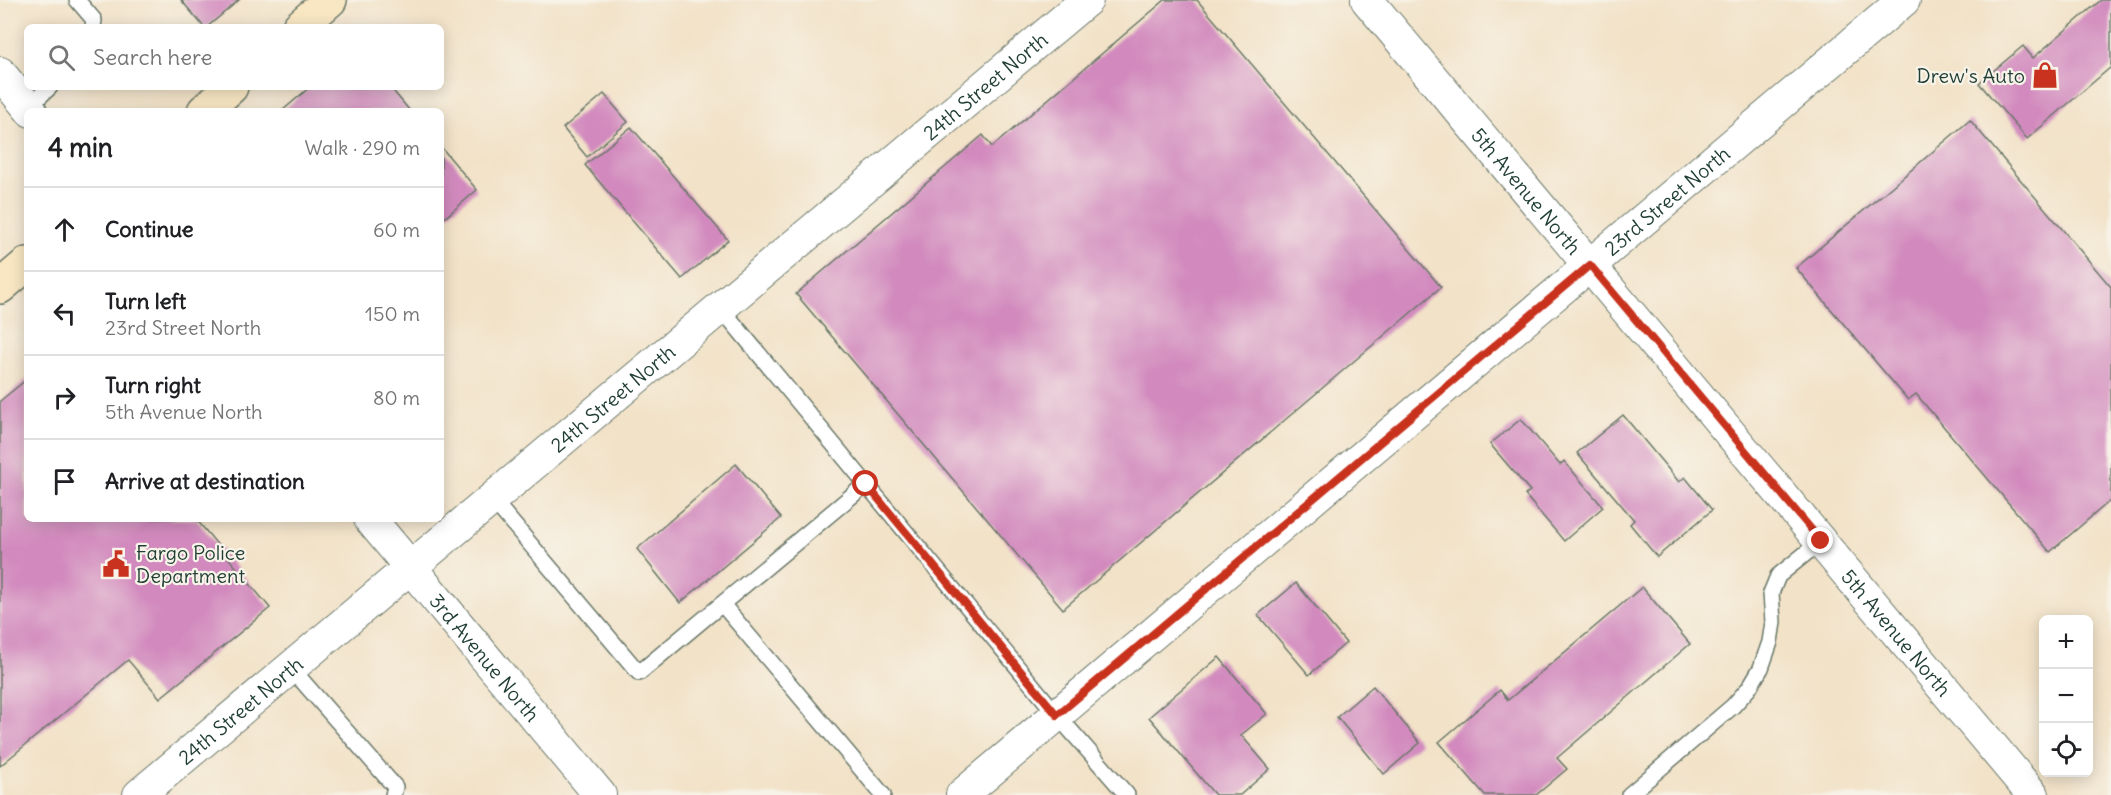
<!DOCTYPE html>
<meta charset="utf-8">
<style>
body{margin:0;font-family:Delius,sans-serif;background:#f2f2f2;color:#202124}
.controls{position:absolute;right:18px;bottom:18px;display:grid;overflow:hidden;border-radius:9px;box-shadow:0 3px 15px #0003}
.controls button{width:54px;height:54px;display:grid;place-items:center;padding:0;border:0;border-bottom:2px solid #e0e0e0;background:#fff;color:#202124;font:30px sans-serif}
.stop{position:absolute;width:18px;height:18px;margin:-14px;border:4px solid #c8321e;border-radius:50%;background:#fff}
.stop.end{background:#c8321e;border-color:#fff;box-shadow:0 2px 6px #0008}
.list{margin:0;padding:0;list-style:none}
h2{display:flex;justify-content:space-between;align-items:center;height:78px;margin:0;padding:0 24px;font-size:26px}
h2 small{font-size:20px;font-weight:400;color:#757577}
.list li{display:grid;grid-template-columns:39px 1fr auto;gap:18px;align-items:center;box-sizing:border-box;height:84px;padding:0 24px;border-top:2px solid #e0e0e0}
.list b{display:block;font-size:22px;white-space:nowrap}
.list p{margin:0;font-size:20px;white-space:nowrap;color:#757577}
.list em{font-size:20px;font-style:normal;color:#757577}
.icon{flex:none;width:33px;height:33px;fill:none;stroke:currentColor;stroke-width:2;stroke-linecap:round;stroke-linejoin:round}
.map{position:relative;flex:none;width:2111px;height:795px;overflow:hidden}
.search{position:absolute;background:#fff;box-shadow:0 3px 15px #0003;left:24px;top:24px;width:420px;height:66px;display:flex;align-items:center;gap:15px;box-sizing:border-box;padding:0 21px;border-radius:9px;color:#757577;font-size:22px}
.panel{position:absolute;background:#fff;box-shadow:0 3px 15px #0003;left:24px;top:108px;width:420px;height:414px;border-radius:9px}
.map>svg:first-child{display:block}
.building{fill:#d28abe}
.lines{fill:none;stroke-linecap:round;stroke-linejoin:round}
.lane-casing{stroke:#697768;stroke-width:18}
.street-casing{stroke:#697768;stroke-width:34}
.secondary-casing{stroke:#697768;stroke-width:36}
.lane{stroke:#fff;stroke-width:15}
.street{stroke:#fff;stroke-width:32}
.secondary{stroke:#f9e7c3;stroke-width:33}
.route{stroke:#c8321e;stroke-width:8}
.labels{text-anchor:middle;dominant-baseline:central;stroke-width:4.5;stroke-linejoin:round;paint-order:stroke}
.poi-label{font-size:20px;fill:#1f3d34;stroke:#f7f3e8;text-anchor:end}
.street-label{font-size:20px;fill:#1f3d34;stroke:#f7f3e8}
</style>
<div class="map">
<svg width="2111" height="795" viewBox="0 0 2111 795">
<rect width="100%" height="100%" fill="#f7f3e8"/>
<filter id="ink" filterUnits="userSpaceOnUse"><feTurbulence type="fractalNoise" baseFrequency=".0167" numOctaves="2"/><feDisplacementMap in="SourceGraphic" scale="12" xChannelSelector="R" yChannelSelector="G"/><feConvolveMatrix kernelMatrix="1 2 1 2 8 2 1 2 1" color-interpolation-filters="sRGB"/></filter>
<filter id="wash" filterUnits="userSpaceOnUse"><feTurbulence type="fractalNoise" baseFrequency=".008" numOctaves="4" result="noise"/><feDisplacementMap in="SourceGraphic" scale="24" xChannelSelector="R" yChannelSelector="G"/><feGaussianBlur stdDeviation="1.35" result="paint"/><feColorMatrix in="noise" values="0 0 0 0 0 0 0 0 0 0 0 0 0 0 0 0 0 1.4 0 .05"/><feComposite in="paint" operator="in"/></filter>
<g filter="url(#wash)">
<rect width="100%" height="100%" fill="#f2e2c8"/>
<g id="blocks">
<path class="building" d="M181,0H239L207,27H204Z
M1165,0H1197L1441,287L1063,609L796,294L983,135L992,147Z
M2101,0H2111V67L2027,139L1979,83L2023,46L2033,58Z
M310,87H390L410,111H282Z
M604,94L628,122L587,157L563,128Z
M1970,120L2111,287V500L2050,552L1916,394L1908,400L1796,268Z
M631,127L728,240L682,279L585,165Z
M441,147L477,190L441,221Z
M27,379V519H196L270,608L160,698L128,660L0,766V401Z
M1623,415L1679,482L1685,477L1712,510L1657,557L1630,524L1634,520L1577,453Z
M1521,419L1560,465L1564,461L1603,507L1564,541L1525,495L1530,491L1490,444Z
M736,464L781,518L680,603L637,549Z
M1296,583L1346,643L1309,675L1258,615Z
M1642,587L1690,644L1557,758L1567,769L1536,795H1485L1439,742L1500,690L1508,700Z
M1219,657L1267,714L1241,735L1270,769L1240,795H1215L1149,717Z
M1373,686L1420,743L1384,774L1337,717Z"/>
</g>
</g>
<g filter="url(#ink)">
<use href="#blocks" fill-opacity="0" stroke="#697768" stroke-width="1.5"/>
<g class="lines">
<defs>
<path id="lane" d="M77,0L94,20L93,27
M28,107L50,87
M720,307L1057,715L1127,795
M492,499L639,673L866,484
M722,604L883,795
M291,668L395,787L393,795
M1629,795L1733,706L1749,688L1761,668L1770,642L1773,622L1771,593L1778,576L1821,541"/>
<g id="street">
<path id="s1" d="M1367,0L2033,795"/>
<path d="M0,73L31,111"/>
<path id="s2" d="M370,519L600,795"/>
<path id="s3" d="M139,795L1087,0"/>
<path id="s4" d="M962,795L1904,0"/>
</g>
<path id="secondary" d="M299,27L330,0
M204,111L231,87
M0,287L27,264"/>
</defs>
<use href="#lane" class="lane-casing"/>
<use href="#street" class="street-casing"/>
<use href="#secondary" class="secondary-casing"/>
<use href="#lane" class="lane"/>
<use href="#street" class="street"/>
<use href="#secondary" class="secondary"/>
</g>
</g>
<g class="lines" filter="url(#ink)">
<path class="route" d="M866,484L1057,715L1590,265L1821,541"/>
</g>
<defs>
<symbol id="shop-bare" viewBox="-9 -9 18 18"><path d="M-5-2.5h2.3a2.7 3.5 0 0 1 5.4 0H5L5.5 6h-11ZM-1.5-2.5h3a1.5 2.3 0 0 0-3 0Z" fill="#c8321e" stroke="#f7f3e8" stroke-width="2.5" paint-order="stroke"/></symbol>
<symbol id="civic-bare" viewBox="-9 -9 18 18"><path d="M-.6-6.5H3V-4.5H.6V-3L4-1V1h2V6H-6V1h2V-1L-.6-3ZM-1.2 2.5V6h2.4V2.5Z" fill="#c8321e" stroke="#f7f3e8" stroke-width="2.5" paint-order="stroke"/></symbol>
</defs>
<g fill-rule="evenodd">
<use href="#shop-bare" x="2026" y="56" width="38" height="38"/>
<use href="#civic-bare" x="97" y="545" width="38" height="38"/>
</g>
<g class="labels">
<g class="poi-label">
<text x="2025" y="75">Drew's Auto</text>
<text x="136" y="552" text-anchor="start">Fargo Police<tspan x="136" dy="23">Department</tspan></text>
</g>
<g class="street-label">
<text stroke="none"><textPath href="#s3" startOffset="1104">24th Street North</textPath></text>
<text stroke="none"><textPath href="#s1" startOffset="249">5th Avenue North</textPath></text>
<text stroke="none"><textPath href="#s4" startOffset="922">23rd Street North</textPath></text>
<text stroke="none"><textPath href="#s3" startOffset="618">24th Street North</textPath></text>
<text stroke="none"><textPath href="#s1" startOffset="825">5th Avenue North</textPath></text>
<text stroke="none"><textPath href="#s2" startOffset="180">3rd Avenue North</textPath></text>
<text stroke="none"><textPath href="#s3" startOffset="132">24th Street North</textPath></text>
</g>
</g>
</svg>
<div class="controls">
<button>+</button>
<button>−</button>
<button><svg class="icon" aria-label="locate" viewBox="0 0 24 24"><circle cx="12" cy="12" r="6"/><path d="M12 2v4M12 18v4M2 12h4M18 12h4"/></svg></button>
</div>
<div class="stop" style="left:866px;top:484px"></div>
<div class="stop end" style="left:1821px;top:541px"></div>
<div class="search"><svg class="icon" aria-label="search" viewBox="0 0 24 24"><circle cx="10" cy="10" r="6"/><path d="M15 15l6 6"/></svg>Search here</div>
<section class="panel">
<h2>4 min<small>Walk · 290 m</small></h2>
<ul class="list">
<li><svg class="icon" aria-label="ahead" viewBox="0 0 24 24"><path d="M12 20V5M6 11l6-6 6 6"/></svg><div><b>Continue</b></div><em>60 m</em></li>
<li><svg class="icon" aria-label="left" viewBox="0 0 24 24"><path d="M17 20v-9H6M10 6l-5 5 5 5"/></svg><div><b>Turn left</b><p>23rd Street North</p></div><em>150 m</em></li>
<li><svg class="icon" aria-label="right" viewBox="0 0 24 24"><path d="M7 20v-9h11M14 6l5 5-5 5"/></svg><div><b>Turn right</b><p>5th Avenue North</p></div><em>80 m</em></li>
<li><svg class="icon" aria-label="arrive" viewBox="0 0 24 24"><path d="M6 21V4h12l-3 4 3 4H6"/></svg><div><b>Arrive at destination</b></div></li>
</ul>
</section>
</div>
